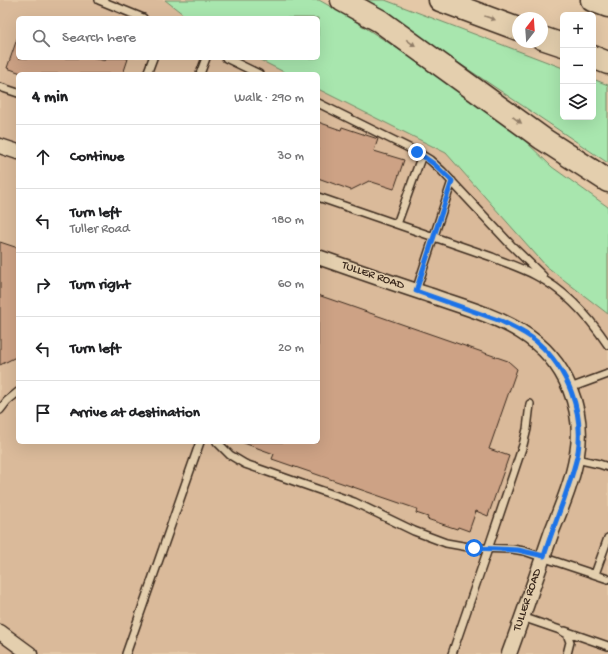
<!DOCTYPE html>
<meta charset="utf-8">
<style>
body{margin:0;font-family:"Gochi Hand",sans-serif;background:#f2f2f2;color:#202124}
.controls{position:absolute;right:12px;top:12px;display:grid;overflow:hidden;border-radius:6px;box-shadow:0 4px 16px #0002}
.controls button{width:36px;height:36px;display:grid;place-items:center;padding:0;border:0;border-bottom:1px solid #e0e0e0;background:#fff;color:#202124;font:20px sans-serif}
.compass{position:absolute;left:512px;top:12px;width:36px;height:36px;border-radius:50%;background:#fff;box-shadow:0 4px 16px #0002;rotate:17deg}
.stop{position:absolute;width:12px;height:12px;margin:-9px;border:3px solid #1a73e8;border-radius:50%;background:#fff}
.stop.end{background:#1a73e8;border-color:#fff;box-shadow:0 1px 4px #0008}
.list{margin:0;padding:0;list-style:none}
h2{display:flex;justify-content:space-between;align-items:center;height:52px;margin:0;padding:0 16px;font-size:17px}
h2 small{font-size:13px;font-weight:400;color:#757577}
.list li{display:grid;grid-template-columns:26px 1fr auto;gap:12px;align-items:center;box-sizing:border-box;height:64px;padding:0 16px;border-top:1px solid #e0e0e0}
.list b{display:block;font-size:15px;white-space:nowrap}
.list p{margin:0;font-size:13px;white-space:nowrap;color:#757577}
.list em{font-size:13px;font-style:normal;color:#757577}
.icon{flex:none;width:22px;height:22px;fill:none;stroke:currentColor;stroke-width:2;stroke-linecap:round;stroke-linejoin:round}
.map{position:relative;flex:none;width:608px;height:654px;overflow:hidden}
.search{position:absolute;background:#fff;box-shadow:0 4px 16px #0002;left:16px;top:16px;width:304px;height:44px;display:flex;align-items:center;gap:10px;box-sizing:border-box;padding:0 14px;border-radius:6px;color:#757577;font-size:15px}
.panel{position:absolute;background:#fff;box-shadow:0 4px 16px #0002;left:16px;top:72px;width:304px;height:372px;border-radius:6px}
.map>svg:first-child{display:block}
.built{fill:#daba9a}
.green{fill:#a8e6ae;stroke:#728866}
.building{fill:#cda285;stroke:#3b2a1e}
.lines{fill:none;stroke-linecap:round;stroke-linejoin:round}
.lane-casing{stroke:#3b2a1e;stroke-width:10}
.street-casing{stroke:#3b2a1e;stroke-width:17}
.highway-casing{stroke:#3b2a1e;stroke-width:25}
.lane{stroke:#e4cfae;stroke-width:7}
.street{stroke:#e4cfae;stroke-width:14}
.highway{stroke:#e4cfae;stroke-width:22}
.oneway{fill:#907c66}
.route{stroke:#1a73e8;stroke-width:5}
.labels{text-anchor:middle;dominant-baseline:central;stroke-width:3;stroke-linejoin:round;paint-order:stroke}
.street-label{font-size:12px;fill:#3b2a1e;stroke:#e4cfae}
</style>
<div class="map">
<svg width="608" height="654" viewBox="0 0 608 654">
<rect width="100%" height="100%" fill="#e4c8a7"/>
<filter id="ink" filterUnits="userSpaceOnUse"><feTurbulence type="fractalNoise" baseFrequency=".025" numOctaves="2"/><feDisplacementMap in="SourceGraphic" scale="8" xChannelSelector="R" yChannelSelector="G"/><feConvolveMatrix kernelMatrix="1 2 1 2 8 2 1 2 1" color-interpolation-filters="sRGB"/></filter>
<g filter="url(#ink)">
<path class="built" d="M0,0H165L188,18H18V58H256L288,74H18V442H318V89L446,153L546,266L608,314V654H0Z"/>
<path class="green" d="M165,0H319L347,16L420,63L517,133L552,167L608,207V314L546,266L446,153L318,89V74H288L256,58H318V18H188Z
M358,0H385L563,68V117H593V79L608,85V163L408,29Z"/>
<path class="building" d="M18,36V58H95L105,61L106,58H125L128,59L123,74H24L7,68Z
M318,122L341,130L342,127L378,139L374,151L404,160L394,189L369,181L351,190L318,178Z
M0,242L18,248V356L0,365Z
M318,295L508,361L517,369L489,449L509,456L488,516L476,511L469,531L458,527L457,529L427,519L428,517L416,513L417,509L272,459L274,454L241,442H318Z"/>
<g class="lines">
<defs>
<path id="lane" d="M99,0L143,18
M226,58L259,74
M147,74L153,58
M200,74L206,58
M0,87L18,93
M318,103L417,152L430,160L442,171L511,245L543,276
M318,197L492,257C506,263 521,268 535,275C565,290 590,318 608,345
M397,224L422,155
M416,291L452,181
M570,388L608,374
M0,410L7,401L18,392
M217,442L230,455L245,464L354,502L414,531L446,543L474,548L512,549L524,551L608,579
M576,459L599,464L608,467
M595,574L608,538
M522,617L560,630L567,634L570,642L567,654
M565,631L608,646
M126,654L200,442
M452,654L488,549L523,445L527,429L530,404"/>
<path id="street" d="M0,146L18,152
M318,257C355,270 392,283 429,295C486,315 545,327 570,389C578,409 581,432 577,454C573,480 562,506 552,531C538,572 524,613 509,654
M0,632L30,654"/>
<path id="highway" d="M342,0L380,21L543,139L608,181
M440,0L518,29
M592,0L608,6
M542,38L563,45
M593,57L608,63"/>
</defs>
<use href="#lane" class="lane-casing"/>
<use href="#street" class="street-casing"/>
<use href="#highway" class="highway-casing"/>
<use href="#lane" class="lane"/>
<use href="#street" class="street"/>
<use href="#highway" class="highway"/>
</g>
<defs><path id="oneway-solid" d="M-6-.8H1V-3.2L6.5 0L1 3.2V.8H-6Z"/></defs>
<g class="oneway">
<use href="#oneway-solid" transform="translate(490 18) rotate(20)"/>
<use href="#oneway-solid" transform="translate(411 43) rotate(36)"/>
<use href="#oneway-solid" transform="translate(517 120) rotate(36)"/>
</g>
</g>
<g class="lines" filter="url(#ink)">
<path class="route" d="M417,152L434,164L452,181L416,291L501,321C513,327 527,333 537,342C568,369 584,412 578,452C575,468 569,484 564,499C557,518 550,537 544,556L518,550L474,548"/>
</g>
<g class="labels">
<g class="street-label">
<text transform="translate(373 276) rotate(19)">TULLER ROAD</text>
<text transform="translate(528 600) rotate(-71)">TULLER ROAD</text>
</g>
</g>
</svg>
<div class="controls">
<button>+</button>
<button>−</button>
<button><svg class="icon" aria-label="layers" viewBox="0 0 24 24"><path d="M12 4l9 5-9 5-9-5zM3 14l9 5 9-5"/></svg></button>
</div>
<svg class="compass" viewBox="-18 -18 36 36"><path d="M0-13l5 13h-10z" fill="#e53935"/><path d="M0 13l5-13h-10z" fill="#757577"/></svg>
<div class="stop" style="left:474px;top:548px"></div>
<div class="stop end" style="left:417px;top:152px"></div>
<div class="search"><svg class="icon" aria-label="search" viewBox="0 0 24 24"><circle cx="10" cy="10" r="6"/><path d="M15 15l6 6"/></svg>Search here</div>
<section class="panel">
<h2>4 min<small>Walk · 290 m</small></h2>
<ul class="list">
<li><svg class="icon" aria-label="ahead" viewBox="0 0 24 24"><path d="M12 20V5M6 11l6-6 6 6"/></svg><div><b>Continue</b></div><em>30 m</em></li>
<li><svg class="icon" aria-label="left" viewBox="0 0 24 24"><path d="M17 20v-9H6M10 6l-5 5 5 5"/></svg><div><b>Turn left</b><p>Tuller Road</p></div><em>180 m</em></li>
<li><svg class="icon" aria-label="right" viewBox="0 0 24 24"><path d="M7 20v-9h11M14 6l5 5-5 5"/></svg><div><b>Turn right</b></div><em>60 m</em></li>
<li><svg class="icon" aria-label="left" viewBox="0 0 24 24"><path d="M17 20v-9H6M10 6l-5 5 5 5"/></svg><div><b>Turn left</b></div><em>20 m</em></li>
<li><svg class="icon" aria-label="arrive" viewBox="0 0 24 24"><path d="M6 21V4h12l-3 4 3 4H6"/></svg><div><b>Arrive at destination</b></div></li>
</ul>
</section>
</div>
